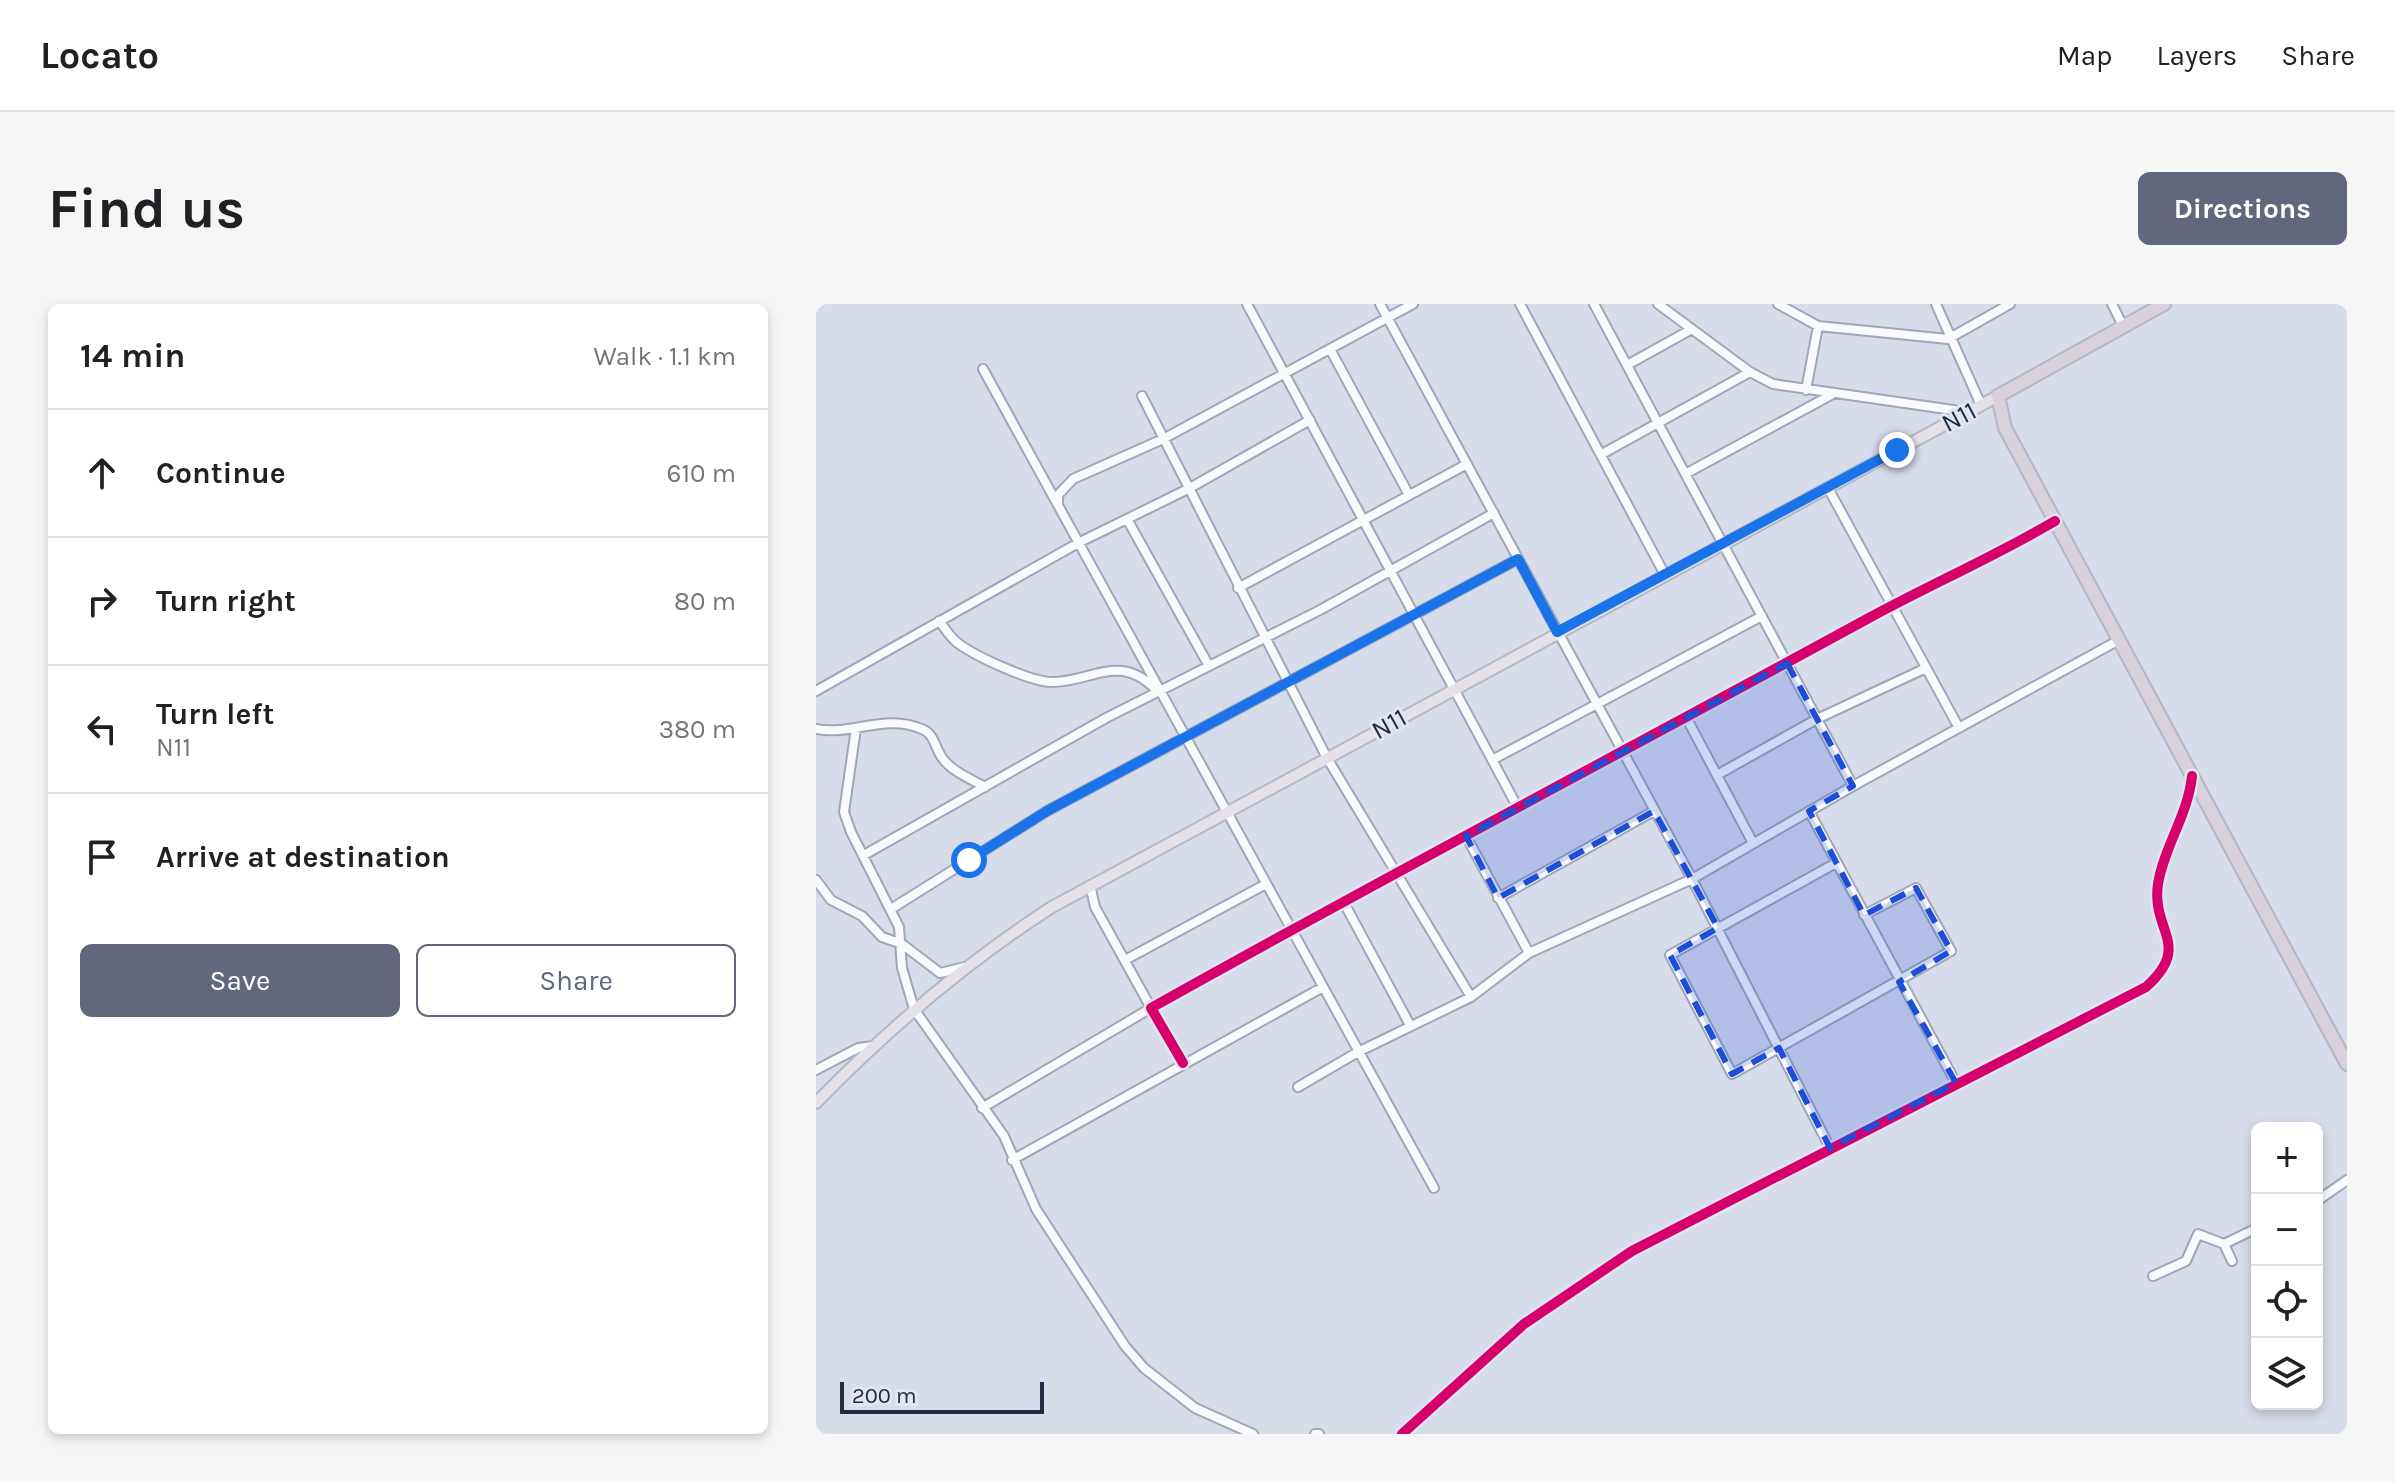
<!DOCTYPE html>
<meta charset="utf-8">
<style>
body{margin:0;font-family:Karla,sans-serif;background:#f6f6f6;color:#202124}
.controls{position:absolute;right:24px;bottom:24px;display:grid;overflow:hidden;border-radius:12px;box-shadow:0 4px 12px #0003}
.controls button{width:72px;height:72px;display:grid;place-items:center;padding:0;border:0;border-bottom:2px solid #e0e0e0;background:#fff;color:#202124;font:40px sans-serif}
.scale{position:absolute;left:24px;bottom:20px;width:204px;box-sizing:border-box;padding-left:8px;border:4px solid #222a44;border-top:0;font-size:22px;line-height:28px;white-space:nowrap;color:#222a44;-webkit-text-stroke:6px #e1e6f4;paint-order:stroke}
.stop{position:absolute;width:24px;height:24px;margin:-18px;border:6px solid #1a73e8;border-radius:50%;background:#fff}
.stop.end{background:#1a73e8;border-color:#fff;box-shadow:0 2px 8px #0008}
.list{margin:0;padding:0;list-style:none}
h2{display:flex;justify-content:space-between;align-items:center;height:104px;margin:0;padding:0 32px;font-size:34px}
h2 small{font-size:26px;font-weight:400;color:#757577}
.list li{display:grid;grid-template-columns:52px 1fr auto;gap:24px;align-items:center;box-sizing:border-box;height:128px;padding:0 32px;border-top:2px solid #e0e0e0}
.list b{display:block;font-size:30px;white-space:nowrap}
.list p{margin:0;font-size:26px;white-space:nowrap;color:#757577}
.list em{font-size:26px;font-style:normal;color:#757577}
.actions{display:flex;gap:16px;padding:24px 32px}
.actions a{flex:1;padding:18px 0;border:2px solid #61687e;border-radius:12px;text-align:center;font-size:28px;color:#61687e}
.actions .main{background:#61687e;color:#fff}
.icon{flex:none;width:44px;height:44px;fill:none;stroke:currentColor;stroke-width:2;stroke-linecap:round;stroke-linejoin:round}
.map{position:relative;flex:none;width:1531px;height:1130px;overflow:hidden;border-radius:12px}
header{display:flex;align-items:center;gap:48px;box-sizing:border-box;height:112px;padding:0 40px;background:#fff;border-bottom:2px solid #e0e0e0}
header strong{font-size:38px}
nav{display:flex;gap:44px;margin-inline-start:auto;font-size:28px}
.intro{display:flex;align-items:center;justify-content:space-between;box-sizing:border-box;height:192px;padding:0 48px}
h1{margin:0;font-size:56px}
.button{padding:20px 36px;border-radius:12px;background:#61687e;color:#fff;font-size:28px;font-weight:700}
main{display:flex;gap:48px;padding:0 48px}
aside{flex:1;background:#fff;border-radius:12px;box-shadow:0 4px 12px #0003}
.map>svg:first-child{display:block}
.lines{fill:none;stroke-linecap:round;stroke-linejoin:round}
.minor-casing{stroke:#a0a6b8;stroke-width:12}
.major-casing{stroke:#b4b8c4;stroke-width:14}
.highway-casing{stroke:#b4b8c4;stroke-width:16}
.minor{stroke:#f9fafc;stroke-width:8}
.major{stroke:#e5e1e8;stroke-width:10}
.highway{stroke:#d8d0da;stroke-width:12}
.cycleway-casing{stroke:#e1e6f4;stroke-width:15}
.cycleway{stroke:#d6006c;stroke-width:10}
.route{stroke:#1a73e8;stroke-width:10}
.marked{fill:#1d4ed8;fill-opacity:0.2;stroke:#1d4ed8;stroke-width:6;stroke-dasharray:16 10;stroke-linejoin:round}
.labels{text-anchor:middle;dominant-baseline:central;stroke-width:6;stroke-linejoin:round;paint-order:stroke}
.street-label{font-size:26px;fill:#222a44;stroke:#e1e6f4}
</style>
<header>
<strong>Locato</strong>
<nav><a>Map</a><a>Layers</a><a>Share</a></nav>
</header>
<div class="intro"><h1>Find us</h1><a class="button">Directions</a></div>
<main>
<aside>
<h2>14 min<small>Walk · 1.1 km</small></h2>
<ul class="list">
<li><svg class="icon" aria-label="ahead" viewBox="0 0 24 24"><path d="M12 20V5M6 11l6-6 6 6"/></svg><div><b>Continue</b></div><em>610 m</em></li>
<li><svg class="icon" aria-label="right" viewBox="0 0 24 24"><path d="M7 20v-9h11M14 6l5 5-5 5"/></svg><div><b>Turn right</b></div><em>80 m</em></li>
<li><svg class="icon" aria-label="left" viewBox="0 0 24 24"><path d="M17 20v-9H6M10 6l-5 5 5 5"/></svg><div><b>Turn left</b><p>N11</p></div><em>380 m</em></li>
<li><svg class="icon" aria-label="arrive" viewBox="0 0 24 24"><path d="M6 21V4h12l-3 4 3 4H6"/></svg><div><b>Arrive at destination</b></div></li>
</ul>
<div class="actions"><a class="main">Save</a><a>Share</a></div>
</aside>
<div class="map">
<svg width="1531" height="1130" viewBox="0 0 1531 1130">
<rect width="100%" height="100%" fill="#d7dceb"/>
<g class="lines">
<defs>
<path id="minor" d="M431,0L702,504
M564,0L876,575L1014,844
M704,0L849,271
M778,0L1037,482
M842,0L934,68L957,80L1151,108
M962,0L1002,22L1132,35L1194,0
M1120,0L1165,101
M1296,0L1307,22
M514,45L593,191
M813,60L876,25
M167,65L618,884
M990,86L1002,22
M326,92L511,454L655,693
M786,150L934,68
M871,169L1015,91
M1012,184L1143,424
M242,198V191L257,175L347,135L597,0
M311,215L393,362
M422,284L651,160
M123,317C129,324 135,335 143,340C161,353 215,378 236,378C276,378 305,347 342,388
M0,387L264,238L372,185L494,116
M871,415L937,539
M40,424L28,508L35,528L83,623L86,664L98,705L188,832L220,905L309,1042L328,1064L379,1104L437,1130
M0,425C37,432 68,409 106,425C119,430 119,445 127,455C137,468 155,475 169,483
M676,456L946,312
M901,471L1001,415L1110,364
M993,507L1140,779
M650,532L713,649
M48,551L290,414L504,306L678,209
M1020,559L854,651L916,770L1135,647L1100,584L1048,611
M0,576L15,596L46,612L66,633L86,640L124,669L149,663
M682,594L838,507
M527,597L594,721
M75,605L231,507L702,255
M309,656L450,580
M367,759L335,704C572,571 813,445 1051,315C1113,281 1178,253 1239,217
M0,766L42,744L57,742
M482,783L542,748L655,693L713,649L876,575L1037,482L1303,336
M166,804L335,704L279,603L274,581
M196,856L507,683
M1501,897L1531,876
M1408,940L1416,957
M1337,972L1370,957L1382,930L1408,940L1441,924
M499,1130H503
M586,1130L708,1020L816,947L1330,683C1377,641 1335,627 1342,580C1348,543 1372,511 1376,473"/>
<path id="major" d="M0,799C72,725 149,659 236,603L1182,92"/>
<path id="highway" d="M1348,0L1182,92L1189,124L1531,760"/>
</defs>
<use href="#minor" class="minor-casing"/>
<use href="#major" class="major-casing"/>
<use href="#highway" class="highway-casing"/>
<use href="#minor" class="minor"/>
<use href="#major" class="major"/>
<use href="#highway" class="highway"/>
<defs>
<path id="cycleway" d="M367,759L335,704C572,571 813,445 1051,315C1113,281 1178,253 1239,217
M586,1130L708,1020L816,947L1330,683C1377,641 1335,627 1342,580C1348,543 1372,511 1376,472"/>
</defs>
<use href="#cycleway" class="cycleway-casing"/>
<use href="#cycleway" class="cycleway"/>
</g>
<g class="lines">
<path class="route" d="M153,556L231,507L702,255L741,328L1081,146"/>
</g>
<path class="marked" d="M971,359L1037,482L993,507L1048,611L1100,584L1135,647L1083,678L1140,779L1014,844L963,744L916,770L854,651L902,624L838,507L682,594L650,532Z"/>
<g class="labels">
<g class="street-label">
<text transform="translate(1143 113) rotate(-28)">N11</text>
<text transform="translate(573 420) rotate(-29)">N11</text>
</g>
</g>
</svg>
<div class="controls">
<button>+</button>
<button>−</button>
<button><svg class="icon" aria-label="locate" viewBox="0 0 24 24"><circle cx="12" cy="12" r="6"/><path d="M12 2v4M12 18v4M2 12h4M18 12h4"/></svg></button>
<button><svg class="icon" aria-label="layers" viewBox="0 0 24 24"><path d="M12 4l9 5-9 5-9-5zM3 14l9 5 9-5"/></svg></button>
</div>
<div class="scale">200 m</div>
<div class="stop" style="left:153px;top:556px"></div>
<div class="stop end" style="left:1081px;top:146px"></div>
</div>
</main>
